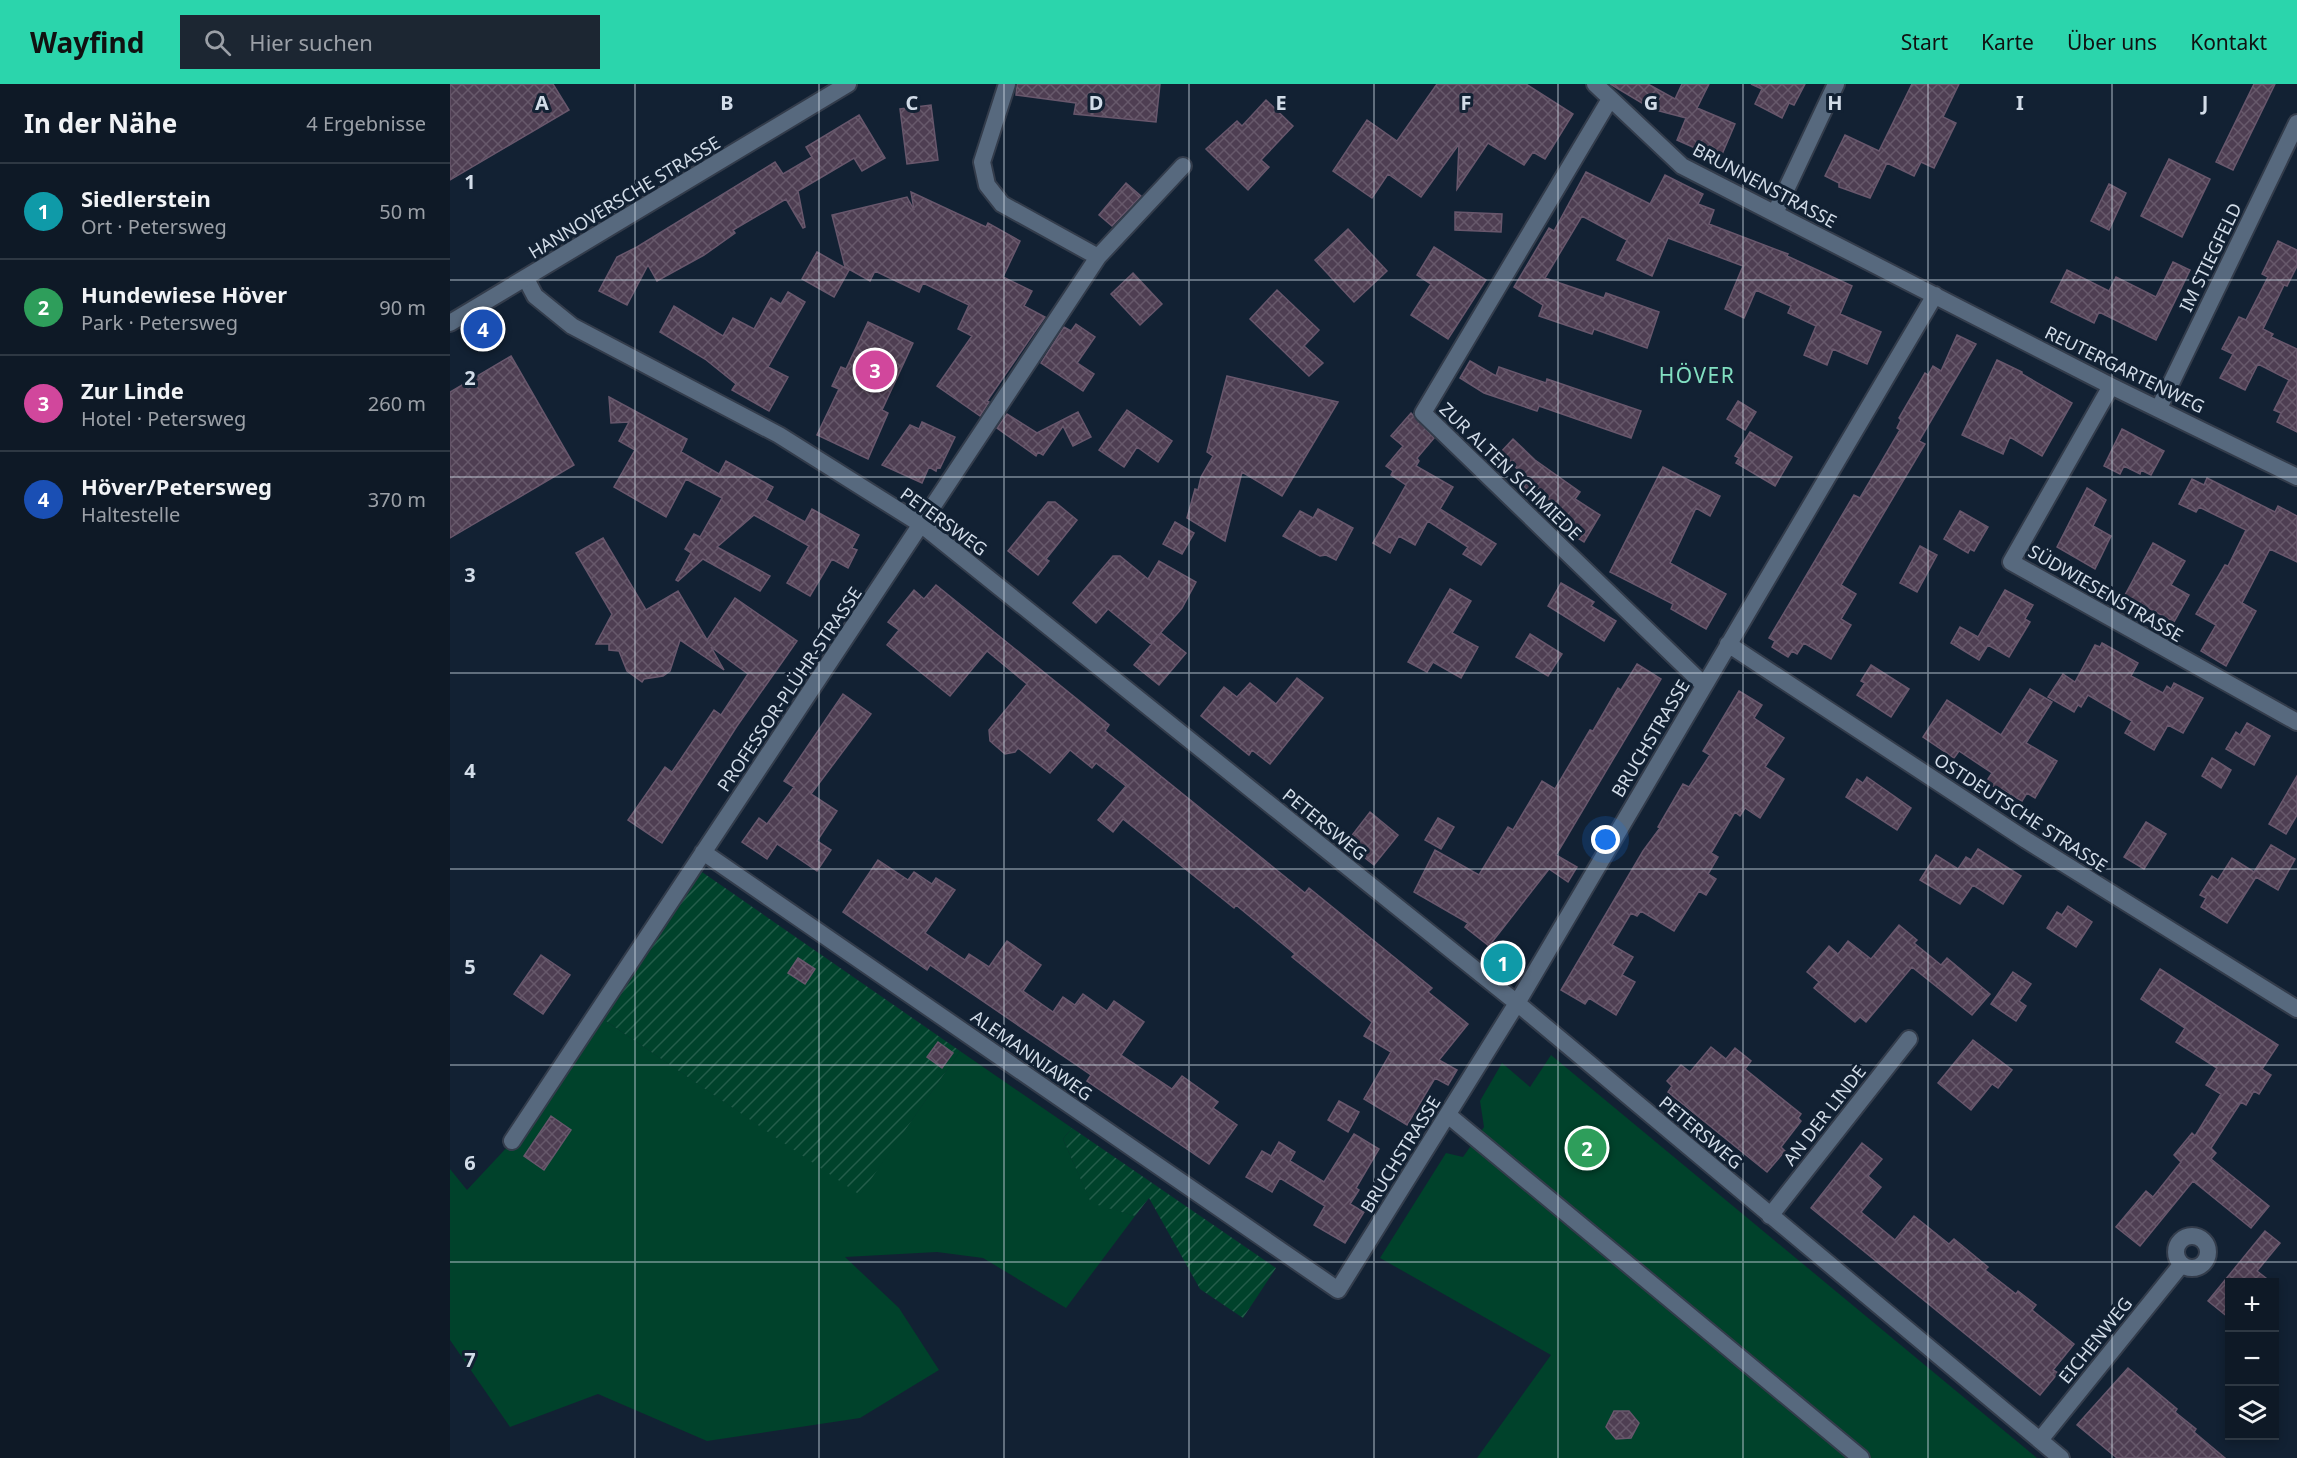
<!DOCTYPE html>
<html lang="de">
<meta charset="utf-8">
<style>
body{margin:0;font-family:"Noto Sans",sans-serif;background:#1c2632;color:#f1f3f6}
.controls{position:absolute;right:18px;bottom:18px;display:grid;overflow:hidden;border-radius:0px;box-shadow:0 3px 9px #0003}
.controls button{width:54px;height:54px;display:grid;place-items:center;padding:0;border:0;border-bottom:2px solid #2e3843;background:#0e1926;color:#f1f3f6;font:30px sans-serif}
.you{position:absolute;left:1156px;top:756px;width:21px;height:21px;margin:-15px;border:4px solid #fff;border-radius:50%;background:#1a73e8;box-shadow:0 0 0 9px #1a73e833}
.badge{display:grid;place-items:center;width:39px;height:39px;border-radius:50%;background:#2bd5ac;color:#fff;font-size:20px;font-weight:700}
.pin{position:absolute;translate:-50% -50%;border:3px solid #fff;box-shadow:0 2px 6px #0006}
.list{margin:0;padding:0;list-style:none}
h2{display:flex;justify-content:space-between;align-items:center;height:78px;margin:0;padding:0 24px;font-size:26px}
h2 small{font-size:20px;font-weight:400;color:#9ba0a7}
.list li{display:grid;grid-template-columns:39px 1fr auto;gap:18px;align-items:center;box-sizing:border-box;height:96px;padding:0 24px;border-top:2px solid #2e3843}
.list b{display:block;font-size:22px;white-space:nowrap}
.list p{margin:0;font-size:20px;white-space:nowrap;color:#9ba0a7}
.list em{font-size:20px;font-style:normal;color:#9ba0a7}
.icon{flex:none;width:33px;height:33px;fill:none;stroke:currentColor;stroke-width:2;stroke-linecap:round;stroke-linejoin:round}
.map{position:relative;flex:none;width:1847px;height:1374px;overflow:hidden}
header{display:flex;align-items:center;gap:36px;box-sizing:border-box;height:84px;padding:0 30px;background:#2bd5ac;color:#111}
header strong{font-size:28px}
nav{display:flex;gap:33px;margin-inline-start:auto;font-size:21px}
.search{width:420px;height:54px;background:#1c2632;display:flex;align-items:center;gap:15px;box-sizing:border-box;padding:0 21px;border-radius:0px;color:#9ba0a7;font-size:22px}
main{display:flex}
aside{flex:1;background:#0e1926}
.map>svg:first-child{display:block}
.green{fill:#00422b}
.garden{fill:url(#garden-furrows)}
.building{fill:url(#building-cross-hatch);stroke:#68576c;stroke-width:1.5}
.lines{fill:none;stroke-linecap:round;stroke-linejoin:round}
.minor-casing{stroke:#333c4b;stroke-width:20}
.tertiary-casing{stroke:#333c4b;stroke-width:20}
.minor{stroke:#57697e;stroke-width:16}
.tertiary{stroke:#57697e;stroke-width:16}
.grid{fill:none;stroke:#d2dce8;stroke-width:1.5;stroke-opacity:0.55}
.labels{text-anchor:middle;dominant-baseline:central;stroke-width:6;stroke-linejoin:round;paint-order:stroke}
.street-label{font-size:18px;fill:#d2dce8;stroke:#122133}
.quarter-label{font-size:21px;letter-spacing:1.5px;fill:#82e0c2;stroke:#122133}
.grid-label{font-size:20px;text-anchor:middle;font-weight:bold;fill:#d2dce8;stroke:#122133;stroke-width:6;stroke-linejoin:round;paint-order:stroke}
</style>
<header>
<strong>Wayfind</strong>
<div class="search"><svg class="icon" aria-label="search" viewBox="0 0 24 24"><circle cx="10" cy="10" r="6"/><path d="M15 15l6 6"/></svg>Hier suchen</div>
<nav><a>Start</a><a>Karte</a><a>Über uns</a><a>Kontakt</a></nav>
</header>
<main>
<aside>
<h2>In der Nähe<small>4 Ergebnisse</small></h2>
<ul class="list">
<li><span class="badge" style="background:#0f9aa8">1</span><div><b>Siedlerstein</b><p>Ort · Petersweg</p></div><em>50 m</em></li>
<li><span class="badge" style="background:#2e9e5b">2</span><div><b>Hundewiese Höver</b><p>Park · Petersweg</p></div><em>90 m</em></li>
<li><span class="badge" style="background:#d1479c">3</span><div><b>Zur Linde</b><p>Hotel · Petersweg</p></div><em>260 m</em></li>
<li><span class="badge" style="background:#1a4fb4">4</span><div><b>Höver/Petersweg</b><p>Haltestelle</p></div><em>370 m</em></li>
</ul>
</aside>
<div class="map">
<svg width="1847" height="1374" viewBox="0 0 1847 1374">
<defs>
<pattern id="garden-furrows" width="10" height="10" patternUnits="userSpaceOnUse" patternTransform="scale(1.5)"><rect width="10" height="10" fill="#00422b"/><path d="M-1 1l2-2M0 10L10 0M9 11l2-2" fill="none" stroke="#245d4a"/></pattern>
<pattern id="building-cross-hatch" width="8" height="8" patternUnits="userSpaceOnUse" patternTransform="scale(1.5)"><rect width="8" height="8" fill="#4e3e52"/><path d="M0 0l8 8M0 8l8-8" fill="none" stroke="#67596b"/></pattern>
</defs>
<rect width="100%" height="100%" fill="#122133"/>
<path class="green" d="M153,935L410,1110L510,967L622,1044L613,1055L641,1118L685,1132L616,1224L533,1174L487,1168L395,1173L449,1224L489,1286L410,1334L257,1357L148,1310L60,1343L0,1256V1085L17,1106L100,1017Z
M1101,971L1587,1374H1027L1101,1271L930,1174L996,1069L1013,1073L1034,1043L1030,1017L1052,979L1080,1003Z"/>
<path class="garden" d="M252,788L510,967L410,1111L153,935Z
M622,1044L826,1184L793,1234L750,1205L699,1114L685,1132L641,1119L613,1055Z"/>
<path class="building" d="M0,0H103L119,26L0,96Z
M567,0H710L706,38L624,30L626,19L566,11Z
M987,0H1076L1123,30L1095,75L1083,68L1074,81L1038,59L1007,105L1009,60L971,113L938,90L922,114L883,87L917,36L947,57Z
M1160,0H1198L1225,15L1232,0H1259L1247,24L1285,40L1270,75L1227,56L1236,34L1202,25Z
M1301,0H1355L1344,21L1339,19L1332,34L1305,20L1312,5Z
M1462,0H1509L1493,33L1506,39L1484,84L1471,78L1464,92L1437,79L1420,114L1389,103V99L1375,92L1395,51L1429,67Z
M1804,0H1825L1783,86L1766,78Z
M816,16L843,42L811,76L819,83L798,106L756,65L787,37L792,42Z
M481,21L488,76L457,80L450,25Z
M409,31L435,74L412,87L404,74L348,107L355,143L353,144L336,115L283,146L285,149L254,171L207,197L198,181L177,221L149,207L167,173L187,163L325,78L333,90L362,73L356,63Z
M1719,75L1760,95L1732,153L1691,132Z
M1136,88L1200,120L1215,91L1253,110L1248,120L1264,126L1259,140L1338,170L1337,172L1402,202L1390,230L1431,248L1417,280L1383,265L1377,281L1354,271L1366,242L1338,229L1341,222L1306,206L1294,234L1275,225L1293,182L1218,154L1202,192L1167,176L1177,156L1132,132L1095,194L1154,214L1156,209L1209,228L1197,264L1144,245L1142,250L1089,232L1093,221L1064,203L1099,144L1104,147Z
M676,99L691,112L662,142L649,131Z
M1659,100L1676,109L1659,146L1641,137Z
M461,108L536,143L538,139L570,157L553,193L582,207L574,222L595,233L537,317L539,318L530,332L487,302L522,252L508,245L519,221L473,199L469,208L425,187L420,197L395,183L382,131L457,113L464,126Z
M1005,128L1052,130L1051,148L1005,146Z
M898,145L937,187L904,218L865,176Z
M1828,157L1847,166V182L1837,202L1834,201L1813,245L1823,250L1821,253L1847,265V348L1827,338L1831,329L1824,326L1839,296L1808,280L1795,306L1770,294L1783,270L1772,265L1789,233L1796,236L1818,193L1812,190Z
M984,163L1036,196L998,255L961,231L981,200L967,191Z
M367,168L399,186L384,213L352,195Z
M1723,178L1740,186L1706,256L1649,228L1644,239L1601,218L1617,186L1659,207L1666,193L1706,213Z
M683,189L712,220L690,241L661,210Z
M827,206L869,246L854,262L873,279L859,292L800,235Z
M338,208L355,218L318,283L338,293L319,327L282,306L286,300L255,275L210,248L224,222L273,252L283,234L304,245L321,214L331,220Z
M418,238L463,259L432,326L438,329L418,375L367,351L389,305L382,302L391,283L396,285Z
M626,240L645,253L627,279L644,290L633,307L591,279L614,243L621,247Z
M1507,251L1526,260L1469,357L1475,360L1391,501L1406,510L1391,535L1401,541L1381,575L1354,559L1347,570L1342,567L1338,573L1322,563L1325,557L1319,554L1404,411L1410,414L1450,346L1447,344L1451,336L1449,334L1475,289L1478,291L1483,282L1491,287Z
M61,272L124,381L0,454V308Z
M1547,276L1572,288V290L1622,319L1592,372L1560,353L1553,370L1512,351Z
M1020,277L1046,292L1049,283L1096,299L1097,295L1191,327L1181,354L1089,322L1087,327L1034,309L1010,294Z
M777,292L888,318L832,412L792,388L775,457L737,434L745,405L748,406L751,393L763,372L757,368Z
M159,313L237,355L231,368L269,390L276,377L323,403L316,416L355,438L362,425L409,451L402,464L407,466L398,484L382,475L360,512L337,499L359,462L304,431L267,463L320,492L310,507L253,475L228,497L226,496L241,469L235,465L244,450L250,453L272,414L236,395L216,433L164,403L185,366L169,357L179,338L161,339Z
M1288,317L1306,328L1295,346L1277,335Z
M677,326L722,357L708,378L687,363L674,383L649,366Z
M628,328L641,353L623,362L613,342L593,371L588,368L586,372L547,344L557,330L587,349Z
M961,329L984,354L967,374L969,377L966,382L1003,403L990,425L1046,460L1031,481L1013,470L1018,463L978,437L965,461L949,452L940,469L923,459L956,401L941,391L943,387L936,382L953,362L941,352Z
M472,338L505,353L490,384L487,383L486,387L479,383L472,399L432,381L460,341L469,345Z
M1672,345L1714,367L1701,391L1691,386L1690,390L1674,382L1670,390L1654,382Z
M1300,348L1342,373L1325,402L1286,379L1289,374L1285,372Z
M1063,355L1085,376L1130,408L1125,415L1150,431L1134,458L1099,436L1107,423L1070,403L1076,393L1050,369Z
M1213,383L1270,412L1260,432L1246,424L1220,479L1276,510L1256,545L1221,525L1223,520L1160,488Z
M1757,394L1825,428L1828,422L1847,432V478L1820,465L1792,519L1806,527L1776,582L1751,567L1766,541L1746,530L1775,481L1778,482L1796,446L1749,423L1746,428L1729,420L1742,395L1754,401Z
M1637,404L1656,416L1643,442L1661,452L1645,485L1607,463Z
M598,418H605L627,436L596,475L599,477L588,491L558,467Z
M868,425L903,444L886,476L876,471L870,472L833,452L850,427L863,434Z
M1510,427L1538,443L1524,467L1520,465L1518,469L1494,455Z
M725,438L744,449L732,470L713,460Z
M153,454L196,526L228,507L257,556L285,514L347,557L287,642L212,759L178,736L215,683L222,688L264,626L271,631L298,590L261,563L274,586L230,556L220,587L213,592L194,595L192,598L177,587L169,567L159,566V560H146L162,530L126,469Z
M1703,459L1735,477L1721,501L1739,511L1724,538L1675,511Z
M1470,462L1487,471L1467,508L1450,499Z
M663,472H670L698,495L709,477L746,498L732,524L701,560L658,525L646,539L623,519Z
M1111,499L1144,518L1141,522L1166,537L1154,557L1098,522Z
M486,501L659,641L655,647L855,809L859,804L982,904L978,908L1018,940L989,976L1007,986L998,1001L985,994L957,1041L914,1015L941,968L914,952L922,938L842,873L845,870L786,821L784,824L673,735L663,748L648,736L676,702L646,679L642,684L620,666L600,689L568,664L565,668L555,670L540,657L539,646L577,600L537,567L500,612L437,561L449,546L438,538L464,506L474,515Z
M1000,505L1021,517L1002,549L1028,563L1011,594L983,578L977,588L958,578Z
M1555,506L1583,521L1575,535L1580,538L1559,573L1538,561L1529,576L1501,559L1510,543L1528,553Z
M711,549L736,569L709,601L684,581Z
M1080,550L1112,570L1098,592L1066,573Z
M1652,559L1688,579L1681,592L1713,609L1717,602L1721,605L1724,599L1753,614L1733,649L1718,641L1704,666L1675,649L1682,637L1638,611L1631,623L1628,621L1624,628L1598,613L1613,590L1625,598L1645,561L1650,563Z
M1187,580L1211,595L1106,771L1127,783L1118,798L1099,785L1039,862L1015,843L1018,839L964,808L985,766L1029,791L1058,743L1063,746L1092,697L1105,705L1140,646L1143,647L1168,604L1171,606Z
M1421,581L1459,605L1441,633L1407,611L1415,599L1411,597Z
M847,594L873,614L820,680L802,666L799,671L751,632L774,603L787,613L800,599L826,620Z
M1580,605L1602,618L1576,659L1607,677L1585,714L1577,709L1572,717L1551,705H1548L1536,698L1542,689L1509,667L1504,674L1473,653L1497,616L1551,651Z
M1289,607L1312,621L1304,634L1334,654L1315,683L1334,695L1310,734L1295,724L1290,732L1285,728L1261,769L1268,773L1258,790L1266,795L1256,811L1249,807L1224,847L1191,827L1187,832L1181,829L1162,861L1183,873L1172,891L1185,898L1166,931L1139,914L1135,920L1111,906L1193,767L1210,744L1208,743L1233,700L1239,703L1260,671L1253,667Z
M393,610L421,630L361,710L387,727L367,757L381,766L367,787L327,760L317,775L292,758L309,734L317,740L344,703L334,697Z
M1797,639L1820,652L1804,681L1776,665L1786,648L1790,651Z
M1762,674L1781,686L1771,704L1752,692Z
M1847,692V731L1836,750L1819,740Z
M1417,693L1461,724L1447,746L1396,713L1407,695L1413,699Z
M920,728L948,751L924,781L896,759Z
M988,734L1004,743L991,765L975,756Z
M1696,738L1716,750L1694,785L1674,773Z
M1821,761L1845,775L1828,806L1806,793L1777,839L1751,823L1756,814L1750,811L1762,792L1768,796L1782,774L1804,788Z
M1528,765L1571,792L1553,820L1523,801L1510,820L1470,796L1486,771L1508,785L1516,773L1521,776Z
M428,776L458,796L464,788L482,800L486,794L505,806L475,849L515,876L519,870L539,883L557,857L591,881L573,907L603,928L613,913L625,921L633,910L657,927L664,917L694,938L671,971L722,1005L732,992L768,1018L763,1024L787,1041L759,1080L637,997L641,991L480,881L477,886L393,828Z
M1618,822L1642,838L1626,863L1597,844L1607,828L1612,831Z
M1449,841L1467,856L1464,859L1491,881L1497,874L1540,910L1522,931L1462,883L1416,938L1410,933L1405,938L1364,904L1369,898L1357,888L1379,862L1388,870L1398,857L1421,875Z
M91,871L120,891L93,930L64,910Z
M348,874L365,885L355,900L338,889Z
M1710,885L1828,961L1812,985L1821,991L1809,1010L1804,1007L1796,1021L1791,1018L1761,1064L1766,1069L1761,1075L1819,1122L1801,1144L1743,1097L1690,1162L1666,1143L1696,1107L1703,1113L1731,1078L1724,1071L1742,1049L1745,1052L1771,1010L1756,1001L1767,984L1726,958L1735,944L1691,915Z
M1563,888L1581,900L1569,917L1576,922L1566,937L1541,920Z
M1523,956L1562,986L1548,1004L1542,1000L1521,1026L1488,999Z
M488,958L503,969L492,984L477,973Z
M1261,963L1276,975L1285,964L1301,977L1295,985L1351,1030L1348,1034L1351,1037L1331,1063L1335,1067L1317,1088L1218,1008L1222,1002L1217,997L1231,981L1240,988Z
M889,1017L909,1028L898,1048L878,1036Z
M101,1032L121,1046L94,1086L74,1072Z
M904,1050L929,1065L906,1104L909,1106L900,1120L914,1128L895,1159L864,1141L875,1122L830,1094L822,1108L796,1093L812,1067L821,1072L829,1058L845,1068L840,1077L874,1098Z
M1412,1059L1432,1075L1418,1092L1431,1103L1411,1128L1445,1156L1464,1132L1499,1160L1504,1155L1538,1183L1535,1186L1566,1210L1568,1207L1586,1221L1582,1226L1624,1260L1603,1286L1608,1289L1590,1311L1361,1124Z
M1815,1147L1830,1159L1807,1187L1821,1198H1779V1234L1758,1217Z
M1678,1284L1727,1325L1725,1328L1746,1345L1744,1348L1775,1374H1667L1627,1341Z
M1164,1327H1179L1189,1339L1181,1354L1166,1355L1156,1343Z"/>
<g class="lines">
<defs>
<path id="minor" d="M557,0L532,78L537,101L552,120L648,173
M1145,0L1232,82L1661,302L1847,393
M1160,15L973,329L1254,601
M1325,129L1386,0
M76,195L85,212L122,242L329,351L472,441L1067,919L1611,1374
M1661,302L1561,478L1847,638
M1709,324L1847,39
M1278,560L1576,756L1847,925
M253,768L888,1206L1067,919L1485,211
M998,1031L1411,1374
M62,1057L648,173L733,82
M1320,1132L1459,955
M1726 1168a16 16 0 1 1 32 0a16 16 0 1 1-32 0Z
M1590,1356L1731,1181"/>
<path id="tertiary" d="M0,239L398,0"/>
</defs>
<use href="#minor" class="minor-casing"/>
<use href="#tertiary" class="tertiary-casing"/>
<use href="#minor" class="minor"/>
<use href="#tertiary" class="tertiary"/>
</g>
<path class="grid" d="M185,0V1374M369,0V1374M554,0V1374M739,0V1374M924,0V1374M1108,0V1374M1293,0V1374M1478,0V1374M1662,0V1374M0,196H1847M0,393H1847M0,589H1847M0,785H1847M0,981H1847M0,1178H1847"/>
<g class="labels">
<g class="street-label">
<text transform="translate(1315 101) rotate(28)">BRUNNENSTRASSE</text>
<text transform="translate(174 113) rotate(-31)">HANNOVERSCHE STRASSE</text>
<text transform="translate(1760 173) rotate(-64)">IM STIEGFELD</text>
<text transform="translate(1675 285) rotate(26)">REUTERGARTENWEG</text>
<text transform="translate(1061 387) rotate(44)">ZUR ALTEN SCHMIEDE</text>
<text transform="translate(494 437) rotate(36)">PETERSWEG</text>
<text transform="translate(1656 509) rotate(30)">SÜDWIESENSTRASSE</text>
<text transform="translate(339 605) rotate(-56)">PROFESSOR-PLÜHR-STRASSE</text>
<text transform="translate(1200 654) rotate(-59)">BRUCHSTRASSE</text>
<text transform="translate(1571 728) rotate(33)">OSTDEUTSCHE STRASSE</text>
<text transform="translate(875 740) rotate(39)">PETERSWEG</text>
<text transform="translate(582 971) rotate(35)">ALEMANNIAWEG</text>
<text transform="translate(1374 1031) rotate(-52)">AN DER LINDE</text>
<text transform="translate(1251 1048) rotate(40)">PETERSWEG</text>
<text transform="translate(950 1070) rotate(-58)">BRUCHSTRASSE</text>
<text transform="translate(1645 1256) rotate(-51)">EICHENWEG</text>
</g>
<g class="quarter-label">
<text x="1247" y="291">HÖVER</text>
</g>
</g>
<g class="grid-label">
<text x="92" y="26">A</text>
<text x="277" y="26">B</text>
<text x="462" y="26">C</text>
<text x="646" y="26">D</text>
<text x="831" y="26">E</text>
<text x="1016" y="26">F</text>
<text x="1201" y="26">G</text>
<text x="1385" y="26">H</text>
<text x="1570" y="26">I</text>
<text x="1755" y="26">J</text>
<text x="20" y="105">1</text>
<text x="20" y="301">2</text>
<text x="20" y="498">3</text>
<text x="20" y="694">4</text>
<text x="20" y="890">5</text>
<text x="20" y="1086">6</text>
<text x="20" y="1283">7</text>
</g>
</svg>
<div class="controls">
<button>+</button>
<button>−</button>
<button><svg class="icon" aria-label="layers" viewBox="0 0 24 24"><path d="M12 4l9 5-9 5-9-5zM3 14l9 5 9-5"/></svg></button>
</div>
<div class="you"></div>
<div class="pin badge" style="left:1053px;top:879px;background:#0f9aa8">1</div>
<div class="pin badge" style="left:1137px;top:1064px;background:#2e9e5b">2</div>
<div class="pin badge" style="left:425px;top:286px;background:#d1479c">3</div>
<div class="pin badge" style="left:33px;top:245px;background:#1a4fb4">4</div>
</div>
</main>
